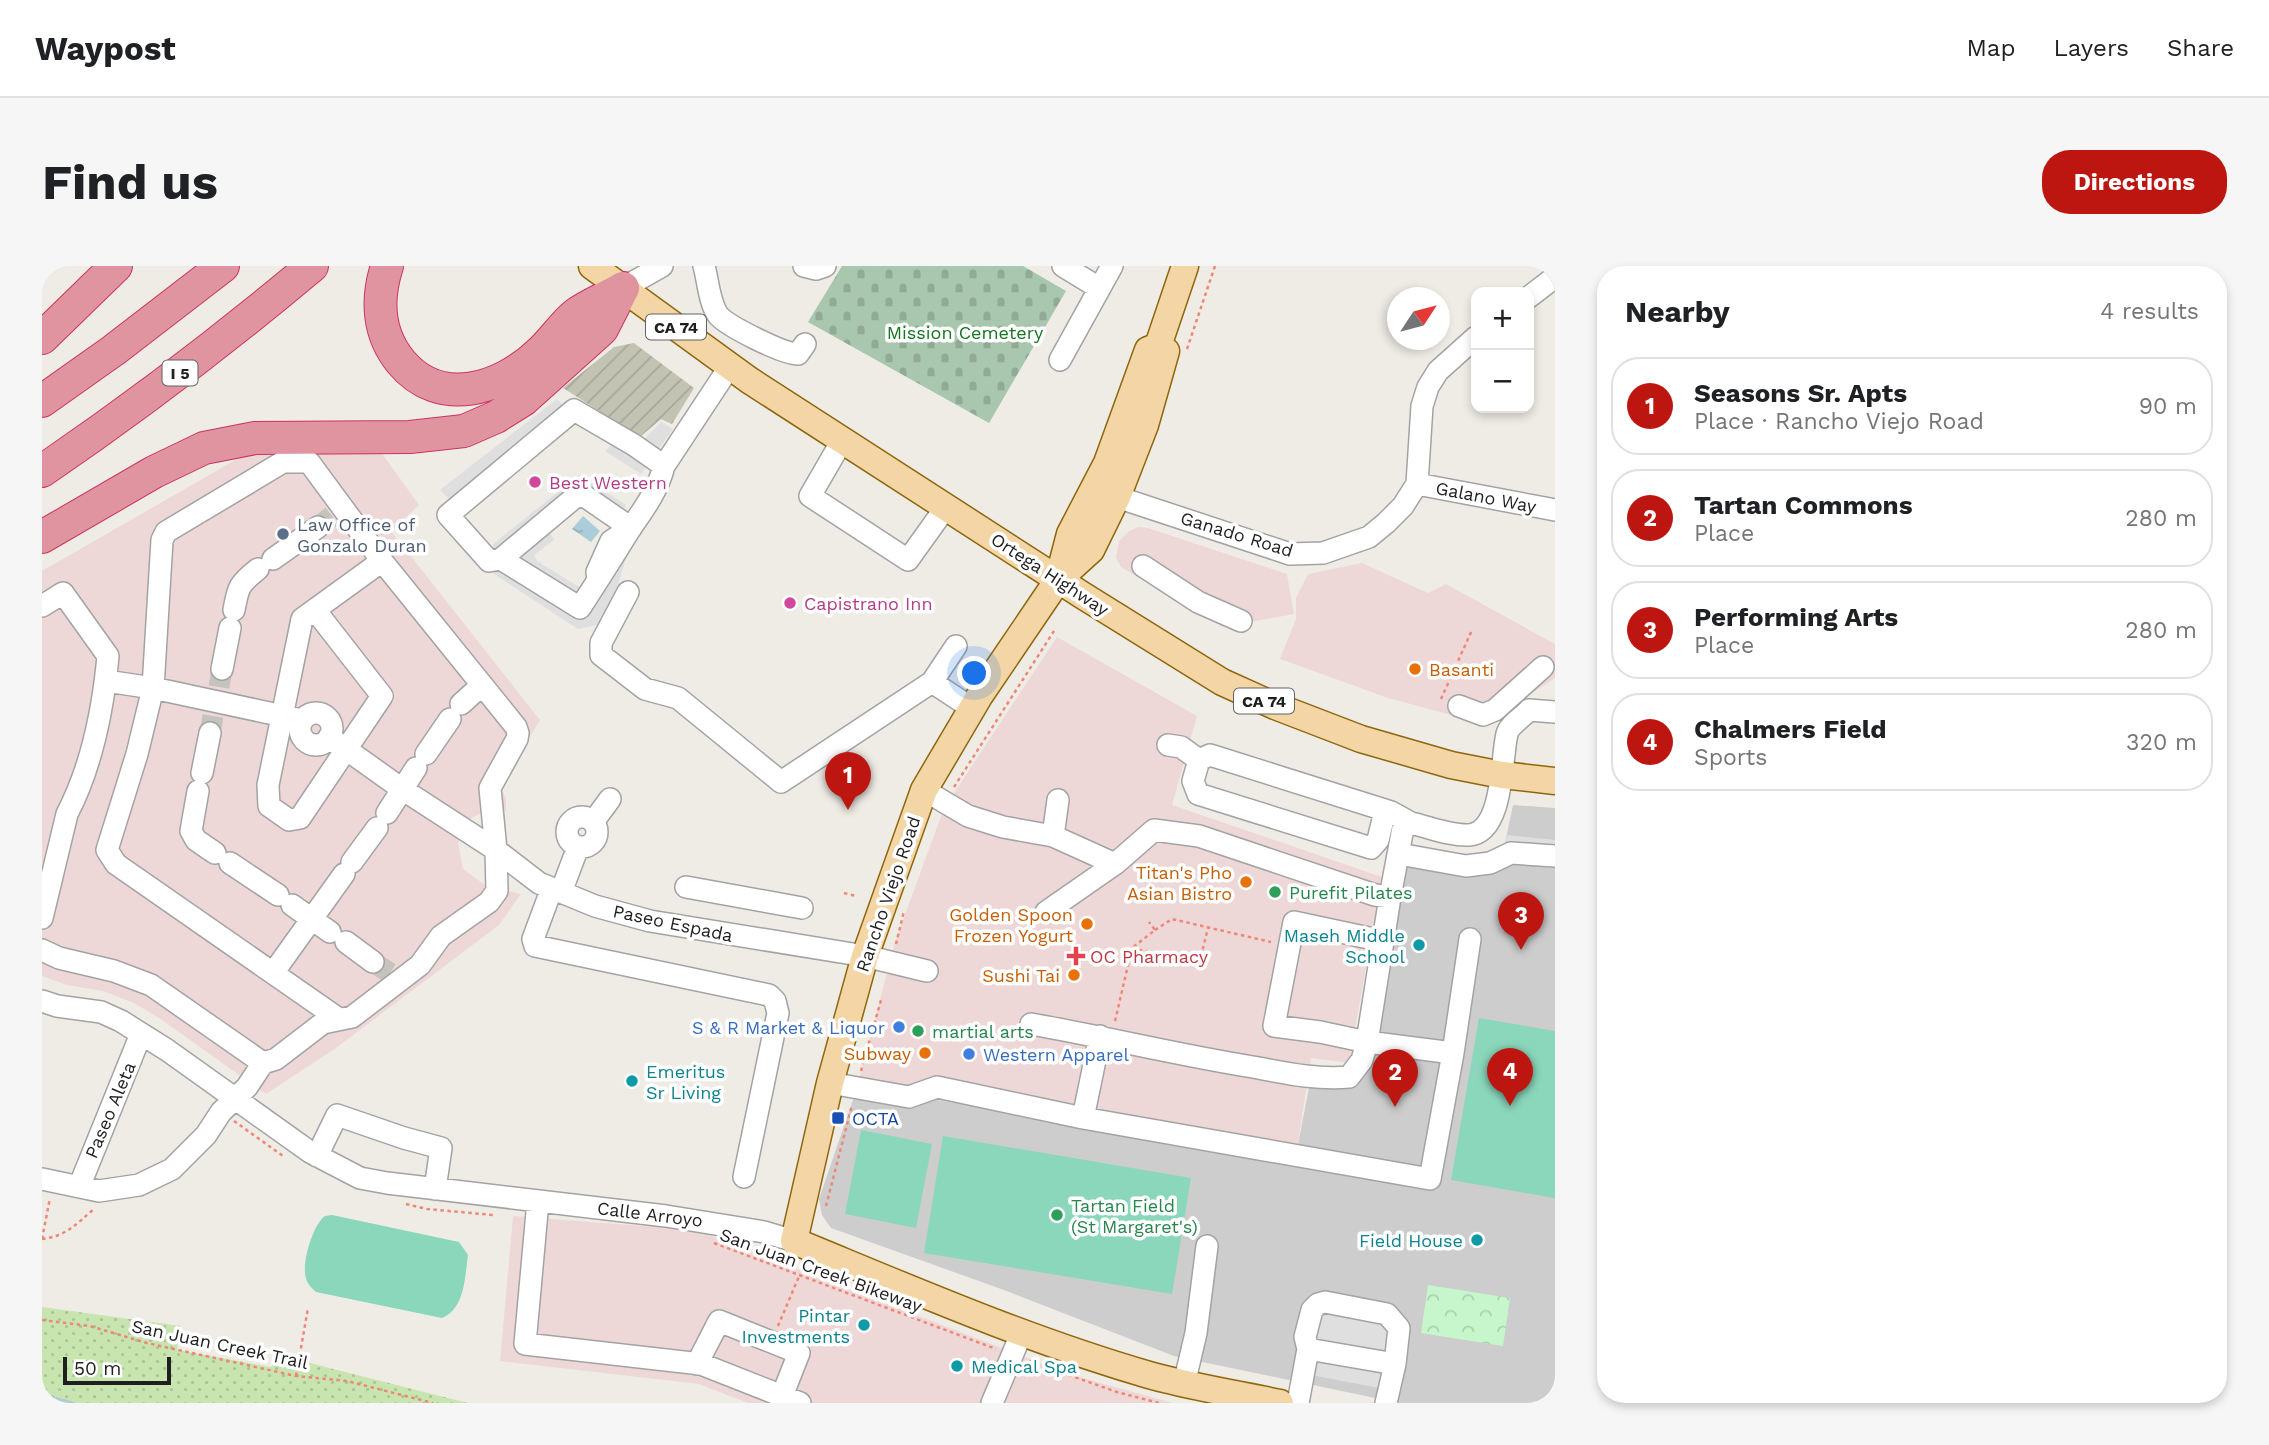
<!DOCTYPE html>
<meta charset="utf-8">
<style>
body{margin:0;font-family:"Work Sans",sans-serif;background:#f6f6f6;color:#202124}
.controls{position:absolute;right:21px;top:21px;display:grid;overflow:hidden;border-radius:14px;box-shadow:0 4px 10px #0003}
.controls button{width:63px;height:63px;display:grid;place-items:center;padding:0;border:0;border-bottom:2px solid #e0e0e0;background:#fff;color:#202124;font:35px sans-serif}
.compass{position:absolute;left:1345px;top:21px;width:63px;height:63px;border-radius:50%;background:#fff;box-shadow:0 4px 10px #0003;rotate:54deg}
.scale{position:absolute;left:21px;bottom:18px;width:108px;box-sizing:border-box;padding-left:7px;border:4px solid #1f1f1f;border-top:0;font-size:19px;line-height:24px;white-space:nowrap;color:#1f1f1f;-webkit-text-stroke:5px #fff;paint-order:stroke}
.you{position:absolute;left:933px;top:408px;width:24px;height:24px;margin:-18px;border:5px solid #fff;border-radius:50%;background:#1a73e8;box-shadow:0 0 0 10px #1a73e833}
.badge{display:grid;place-items:center;width:46px;height:46px;border-radius:50%;background:#bd1610;color:#fff;font-size:23px;font-weight:700}
.pin{position:absolute;translate:-50% -58px;filter:drop-shadow(0 2px 4px #0008)}
.pin::after{content:'';position:absolute;top:37px;width:24px;height:21px;background:inherit;clip-path:polygon(0 0,100% 0,50% 100%)}
.list{margin:0;padding:0;list-style:none}
h2{display:flex;justify-content:space-between;align-items:center;height:91px;margin:0;padding:0 28px;font-size:30px}
h2 small{font-size:23px;font-weight:400;color:#757577}
.list li{display:grid;grid-template-columns:46px 1fr auto;gap:21px;align-items:center;box-sizing:border-box;height:98px;margin:0 14px 14px;padding:0 14px;border:2px solid #e0e0e0;border-radius:28px}
.list b{display:block;font-size:26px;white-space:nowrap}
.list p{margin:0;font-size:23px;white-space:nowrap;color:#757577}
.list em{font-size:23px;font-style:normal;color:#757577}
.map{position:relative;flex:none;width:1513px;height:1137px;overflow:hidden;border-radius:28px}
header{display:flex;align-items:center;gap:42px;box-sizing:border-box;height:98px;padding:0 35px;background:#fff;border-bottom:2px solid #e0e0e0}
header strong{font-size:33px}
nav{display:flex;gap:38px;margin-inline-start:auto;font-size:24px}
.intro{display:flex;align-items:center;justify-content:space-between;box-sizing:border-box;height:168px;padding:0 42px}
h1{margin:0;font-size:49px}
.button{padding:18px 32px;border-radius:28px;background:#bd1610;color:#fff;font-size:24px;font-weight:700}
main{display:flex;gap:42px;padding:0 42px}
aside{flex:1;background:#fff;border-radius:28px;box-shadow:0 4px 10px #0003}
.map>svg:first-child{display:block}
.commercial{fill:#eed8d7}
.religious{fill:#cdcdcd}
.construction{fill:url(#construction-furrows)}
.grass{fill:url(#grass-dots)}
.cemetery{fill:url(#cemetery-stones)}
.park{fill:url(#park-crowns)}
.pitch{fill:#8ad7bc}
.parking{fill:#dfdfdf}
.water{fill:url(#water-ripples)}
.lines{fill:none;stroke-linecap:round;stroke-linejoin:round}
.stream{stroke:#aacdd9;stroke-width:4.5}
.minor-tunnel{stroke:#c5c3be;stroke-width:21;stroke-dasharray:21 10;stroke-linecap:butt}
.minor-casing{stroke:#a3a3a3;stroke-width:24}
.major-casing{stroke:#8e670c;stroke-width:29}
.highway-casing{stroke:#cd3363;stroke-width:34}
.path{stroke:#ef8777;stroke-width:2.5;stroke-dasharray:3.5 3.5;stroke-linecap:butt}
.minor{stroke:#fff;stroke-width:21}
.major{stroke:#f4d5a5;stroke-width:26}
.highway{stroke:#e094a0;stroke-width:32}
.hotel-dot{fill:#d1479c;stroke:#fff;stroke-width:2.5}
.service-dot{fill:#5c6f8a;stroke:#fff;stroke-width:2.5}
.food-dot{fill:#e8710a;stroke:#fff;stroke-width:2.5}
.leisure-dot{fill:#2e9e5b;stroke:#fff;stroke-width:2.5}
.culture-dot{fill:#0f9aa8;stroke:#fff;stroke-width:2.5}
.health-dot{fill:#e0444e;stroke:#fff;stroke-width:2.5}
.shop-dot{fill:#3f7fe0;stroke:#fff;stroke-width:2.5}
.transit-dot{fill:#1a4fb4;stroke:#fff;stroke-width:2.5}
.labels{text-anchor:middle;dominant-baseline:central;stroke-width:7;stroke-linejoin:round;paint-order:stroke}
.shield{fill:#fff;stroke:#626262;stroke-width:2}
.shield-label{font-size:16px;font-weight:bold;fill:#1f1f1f}
.park-label{font-size:18px;fill:#157520;stroke:#fff}
.hotel-label{font-size:18px;fill:#b23c85;stroke:#fff;text-anchor:start}
.street-label{font-size:18px;fill:#1f1f1f;stroke:#fff}
.service-label{font-size:18px;fill:#4e5e75;stroke:#fff;text-anchor:start}
.food-label{font-size:18px;fill:#c56008;stroke:#fff;text-anchor:end}
.leisure-label{font-size:18px;fill:#27864d;stroke:#fff;text-anchor:start}
.culture-label{font-size:18px;fill:#0d838f;stroke:#fff;text-anchor:end}
.health-label{font-size:18px;fill:#be3a42;stroke:#fff;text-anchor:start}
.shop-label{font-size:18px;fill:#366cbe;stroke:#fff;text-anchor:end}
.transit-label{font-size:18px;fill:#164399;stroke:#fff;text-anchor:start}
</style>
<header>
<strong>Waypost</strong>
<nav><a>Map</a><a>Layers</a><a>Share</a></nav>
</header>
<div class="intro"><h1>Find us</h1><a class="button">Directions</a></div>
<main>
<div class="map">
<svg width="1513" height="1137" viewBox="0 0 1513 1137">
<defs>
<pattern id="construction-furrows" width="10" height="10" patternUnits="userSpaceOnUse" patternTransform="scale(1.75)"><rect width="10" height="10" fill="#c2c3b2"/><path d="M-1 1l2-2M0 10L10 0M9 11l2-2" fill="none" stroke="#a6a799"/></pattern>
<pattern id="grass-dots" width="8" height="8" patternUnits="userSpaceOnUse" patternTransform="scale(1.75)"><rect width="8" height="8" fill="#c8e5b0"/><path d="M2 2h.1M6 6h.1" fill="none" stroke="#abc497" stroke-width="1.8" stroke-linecap="round"/></pattern>
<pattern id="cemetery-stones" width="16" height="16" patternUnits="userSpaceOnUse" patternTransform="scale(1.75)"><rect width="16" height="16" fill="#a9c6ae"/><path d="M2 7V4a2 2 0 0 1 4 0v3zM10 15v-3a2 2 0 0 1 4 0v3z" fill="#91aa95"/></pattern>
<pattern id="park-crowns" width="20" height="18" patternUnits="userSpaceOnUse" patternTransform="scale(1.75)"><rect width="20" height="18" fill="#c7f5cc"/><path d="M2 6a3 3 0 1 1 6 0M12 15a3 3 0 1 1 6 0" fill="none" stroke="#aad2af"/></pattern>
<pattern id="water-ripples" width="26" height="14" patternUnits="userSpaceOnUse" patternTransform="scale(1.75)"><rect width="26" height="14" fill="#aacdd9"/><path d="M2 4q2-2 4 0t4 0M15 11q2-2 4 0t4 0" fill="none" stroke="#92b0ba"/></pattern>
</defs>
<rect width="100%" height="100%" fill="#efece6"/>
<path class="commercial" d="M228,186H339L377,239L349,265L498,454L457,521L464,532V545H443L424,555L416,577L421,603L443,619L479,628L457,659L294,782L224,828L120,754L92,737L61,725L25,719L0,710V305L202,189Z
M1096,261L1106,262L1245,308L1252,348L1181,361L1079,301L1074,292L1077,275L1086,266Z
M1320,297L1386,327L1404,318L1513,378V412L1443,458L1346,432L1238,393L1254,353V332L1266,308Z
M1015,371L1155,450L1130,539L1340,611L1307,797L1269,792L1254,889L815,822L853,676L902,542Z
M471,950L627,962L667,969L1030,1109L1131,1137H706L657,1118L458,1095Z"/>
<path class="religious" d="M1471,539L1513,542V1137H1357L1132,1090L962,1024L789,962L780,949L777,933L815,822L1254,889L1269,811H1307L1357,588L1459,596Z"/>
<path class="construction" d="M592,77L652,122L630,158L619,153L598,171L521,122L572,81Z"/>
<path class="grass" d="M0,1041L139,1060L135,1084L229,1101L236,1089L426,1137H0Z"/>
<path class="cemetery" d="M800,0H981L1024,25L947,157L766,56Z"/>
<path class="park" d="M1386,1019L1468,1032L1461,1080L1379,1067Z"/>
<path class="pitch" d="M1437,752L1513,765V932L1409,914Z
M819,864L890,878L874,962L803,948Z
M901,870L1149,912L1130,1028L882,987Z
M290,949L417,976L426,989C423,1010 423,1043 400,1052L274,1026C270,1022 265,1018 264,1012C259,998 271,958 283,950Z"/>
<path class="parking" d="M515,133L532,149L418,244L398,224Z
M619,156L631,163L599,208L563,185L582,167L600,175Z
M537,209L584,239L572,264L537,239L506,263L512,274L492,289L495,295L542,324L577,267L601,264L585,290L571,333L555,359L536,363L452,308L451,278Z
M1465,569L1513,574V596H1460Z
M1271,1036L1351,1054L1342,1123L1259,1107Z"/>
<path class="water" d="M541,250L558,265L549,276L530,263Z"/>
<g class="lines">
<path class="stream" d="M0,1130L28,1137"/>
<path class="minor-tunnel" d="M276,261L290,250
M177,421L180,403
M168,467L171,450
M331,696L348,707"/>
<defs>
<path id="minor" d="M662,0C666,14 667,36 676,49C685,60 741,88 756,88L763,78
M762,0L774,3L783,0
M1021,0L1057,22
M581,22L620,0
M1487,31L1513,11
M1018,94L1070,0
M801,173L768,230L866,294L904,241
M1375,218L1513,244
M1062,224L1075,231L1248,288L1281,287L1327,271L1344,257L1361,240L1375,218L1380,140L1386,121L1396,105L1434,71
M231,293L276,261
M459,293L447,295L406,249L532,144L592,179L622,200
M1101,300L1156,336L1199,355
M556,314L555,306L569,275L589,262L538,227L459,293L538,342C555,316 572,289 588,263C602,243 616,224 622,200L688,100
M586,326L559,377V389L603,423L636,432L739,516L890,416L914,380
M0,340L21,327L66,390C61,444 50,500 25,548L0,652
M192,344C196,321 197,318 216,303
M273,344L340,430L258,552L247,554L227,540L226,519L260,353L340,295
M180,403L188,362
M64,415L111,422L260,454
M890,416L931,443
M419,438L440,419
M1417,440L1441,449L1453,444L1501,401
M258 463a16 16 0 1 1 32 0a16 16 0 1 1-32 0Z
M287,471L360,523L454,584L497,617L553,640L608,655L823,690L885,705
M1126,479L1139,481L1157,494
M384,488L408,453
M160,507L168,467
M882,524L926,550L961,561L1011,570L1073,598L1112,564L1157,570L1333,629L1348,631
M156,525L149,565L154,574L173,587
M1343,545L1336,574L1329,582L1156,528L1151,515L1157,494L1168,489L1349,546L1369,557
M345,547L374,502
M525 566a15 15 0 1 1 30 0a15 15 0 1 1-30 0Z
M551,556L568,533
M1011,570L1016,534
M1357,588L1424,600L1448,597L1469,587L1513,590
M310,596L335,562
M188,597L236,629
M644,621L760,642
M510,622L491,673L493,680L727,729L733,735L736,747L702,911
M519,626L536,581
M250,639L288,666
M1004,646L1073,598
M1341,675L1252,656L1232,760L1278,766L1325,776L1411,787
M304,676L331,696
M0,684L17,692L72,705L109,719L221,797
M231,707L302,608
M0,735L15,740L59,746L79,755L125,784L268,886L318,912L345,917L624,950L722,966L752,975
M989,758C1063,771 1136,789 1211,801C1243,807 1274,814 1307,811L1320,794L1325,776L1348,631L1361,562L1369,557C1387,561 1408,570 1427,569C1462,566 1459,492 1465,468C1467,459 1481,451 1487,444L1513,446
M788,817L867,831L895,821L1041,852L1388,913L1411,787L1428,673
M1041,852L1058,770
M275,890L295,849L362,872L399,882L393,923
M0,913L57,925L97,919L130,903L164,869L179,846L205,821L221,797L234,793L281,757L310,751L378,699L399,670L447,636L455,625L454,584L448,522L475,473L476,467L474,461L340,295L267,196H241L124,266L120,274L111,422L95,488L65,584L74,598L297,753
M37,921L99,768
M496,935L483,1078L659,1098L758,1137
M1266,1083L1353,1098
M655,1098L677,1055L757,1087L740,1130
M1142,1118L1154,1067L1165,980
M950,1137L980,1066
M1256,1137L1266,1083L1263,1071L1270,1044L1276,1038L1283,1036L1345,1048L1357,1062L1353,1098L1344,1137"/>
<path id="major" d="M550,0L707,114L1040,329L1180,416L1233,440L1319,473L1409,499L1460,509L1513,515
M1116,80L1124,85L1103,159L1075,231L1049,284L1016,314L938,429L882,524L823,690L788,817L752,975C869,1023 986,1074 1107,1109C1150,1121 1195,1128 1238,1137
M1016,314L1028,268L1065,197L1106,84L1116,80L1143,0"/>
<path id="highway" d="M345,0C334,34 336,68 359,96C398,143 459,123 497,87C510,76 520,59 534,48C548,38 566,31 581,22
M0,72L74,0
M0,135L72,84L181,0
M0,205C94,141 183,73 270,0
M0,271L112,206L162,182L213,172L368,171L422,165L454,151L481,134L560,63L581,22"/>
</defs>
<use href="#minor" class="minor-casing"/>
<use href="#major" class="major-casing"/>
<use href="#highway" class="highway-casing"/>
<path class="path" d="M1145,83L1173,0
M1399,433L1430,364
M912,521L1012,365
M802,627L814,630
M1113,664L1130,653L1229,676
M854,678L862,645
M1090,682L1157,698L1166,662
M1073,755L1090,682L1113,664L1107,656
M819,805L839,734
M192,855L241,890
M364,938L385,943L451,949
M784,940L810,839
M0,973C25,970 34,958 52,943
M0,973L8,932
M672,977L954,1083
M0,1054L48,1060L105,1077L254,1110L305,1115L391,1137
M736,1060L758,1008
M987,1095L1075,1126L1117,1137
M254,1110L266,1042"/>
<use href="#minor" class="minor"/>
<use href="#major" class="major"/>
<use href="#highway" class="highway"/>
</g>
<g class="hotel-dot">
<circle cx="493" cy="216" r="7"/>
<circle cx="748" cy="337" r="7"/>
</g>
<circle class="service-dot" cx="241" cy="268" r="7"/>
<g class="food-dot">
<circle cx="1373" cy="403" r="7"/>
<circle cx="1204" cy="616" r="7"/>
<circle cx="1045" cy="658" r="7"/>
<circle cx="1032" cy="709" r="7"/>
<circle cx="883" cy="787" r="7"/>
</g>
<g class="leisure-dot">
<circle cx="1233" cy="626" r="7"/>
<circle cx="876" cy="765" r="7"/>
<circle cx="1015" cy="949" r="7"/>
</g>
<g class="culture-dot">
<circle cx="1377" cy="679" r="7"/>
<circle cx="590" cy="815" r="7"/>
<circle cx="1435" cy="974" r="7"/>
<circle cx="822" cy="1059" r="7"/>
<circle cx="915" cy="1100" r="7"/>
</g>
<path class="health-dot" d="M1030.5 679.5h7v7h7v7h-7v7h-7v-7h-7v-7h7z"/>
<g class="shop-dot">
<circle cx="857" cy="761" r="7"/>
<circle cx="927" cy="788" r="7"/>
</g>
<rect class="transit-dot" x="789" y="845" width="14" height="14" rx="3.5"/>
<g class="labels">
<g class="shield">
<rect x="604" y="48.5" width="60" height="25" rx="5"/>
<rect x="120.5" y="94.5" width="35" height="25" rx="5"/>
<rect x="1192" y="422.5" width="60" height="25" rx="5"/>
</g>
<g class="shield-label">
<text x="634" y="61">CA 74</text>
<text x="138" y="107">I 5</text>
<text x="1222" y="435">CA 74</text>
</g>
<g class="park-label">
<text x="923" y="66">Mission Cemetery</text>
</g>
<g class="hotel-label">
<text x="507" y="216">Best Western</text>
<text x="762" y="337">Capistrano Inn</text>
</g>
<g class="street-label">
<text transform="translate(1444 231) rotate(11)">Galano Way</text>
<text transform="translate(1195 268) rotate(17)">Ganado Road</text>
<text transform="translate(1008 308) rotate(33)">Ortega Highway</text>
<text transform="translate(846 628) rotate(-71)">Rancho Viejo Road</text>
<text transform="translate(631 657) rotate(12)">Paseo Espada</text>
<text transform="translate(68 844) rotate(-67)">Paseo Aleta</text>
<text transform="translate(608 948) rotate(7)">Calle Arroyo</text>
<text transform="translate(779 1004) rotate(20)">San Juan Creek Bikeway</text>
<text transform="translate(178 1078) rotate(12)">San Juan Creek Trail</text>
</g>
<g class="service-label">
<text x="255" y="258">Law Office of<tspan x="255" dy="21">Gonzalo Duran</tspan></text>
</g>
<g class="food-label">
<text x="1387" y="403" text-anchor="start">Basanti</text>
<text x="1190" y="606">Titan's Pho<tspan x="1190" dy="21">Asian Bistro</tspan></text>
<text x="1031" y="648">Golden Spoon<tspan x="1031" dy="21">Frozen Yogurt</tspan></text>
<text x="1018" y="709">Sushi Tai</text>
<text x="869" y="787">Subway</text>
</g>
<g class="leisure-label">
<text x="1247" y="626">Purefit Pilates</text>
<text x="890" y="765">martial arts</text>
<text x="1029" y="939">Tartan Field<tspan x="1029" dy="21">(St Margaret's)</tspan></text>
</g>
<g class="culture-label">
<text x="1363" y="669">Maseh Middle<tspan x="1363" dy="21">School</tspan></text>
<text x="604" y="805" text-anchor="start">Emeritus<tspan x="604" dy="21">Sr Living</tspan></text>
<text x="1421" y="974">Field House</text>
<text x="808" y="1049">Pintar<tspan x="808" dy="21">Investments</tspan></text>
<text x="929" y="1100" text-anchor="start">Medical Spa</text>
</g>
<g class="health-label">
<text x="1048" y="690">OC Pharmacy</text>
</g>
<g class="shop-label">
<text x="843" y="761">S &amp; R Market &amp; Liquor</text>
<text x="941" y="788" text-anchor="start">Western Apparel</text>
</g>
<g class="transit-label">
<text x="810" y="852">OCTA</text>
</g>
</g>
</svg>
<div class="controls">
<button>+</button>
<button>−</button>
</div>
<svg class="compass" viewBox="-18 -18 36 36"><path d="M0-13l5 13h-10z" fill="#e53935"/><path d="M0 13l5-13h-10z" fill="#757577"/></svg>
<div class="scale">50 m</div>
<div class="you"></div>
<div class="pin badge" style="left:806px;top:544px">1</div>
<div class="pin badge" style="left:1353px;top:841px">2</div>
<div class="pin badge" style="left:1479px;top:684px">3</div>
<div class="pin badge" style="left:1468px;top:840px">4</div>
</div>
<aside>
<h2>Nearby<small>4 results</small></h2>
<ul class="list">
<li><span class="badge">1</span><div><b>Seasons Sr. Apts</b><p>Place · Rancho Viejo Road</p></div><em>90 m</em></li>
<li><span class="badge">2</span><div><b>Tartan Commons</b><p>Place</p></div><em>280 m</em></li>
<li><span class="badge">3</span><div><b>Performing Arts</b><p>Place</p></div><em>280 m</em></li>
<li><span class="badge">4</span><div><b>Chalmers Field</b><p>Sports</p></div><em>320 m</em></li>
</ul>
</aside>
</main>
